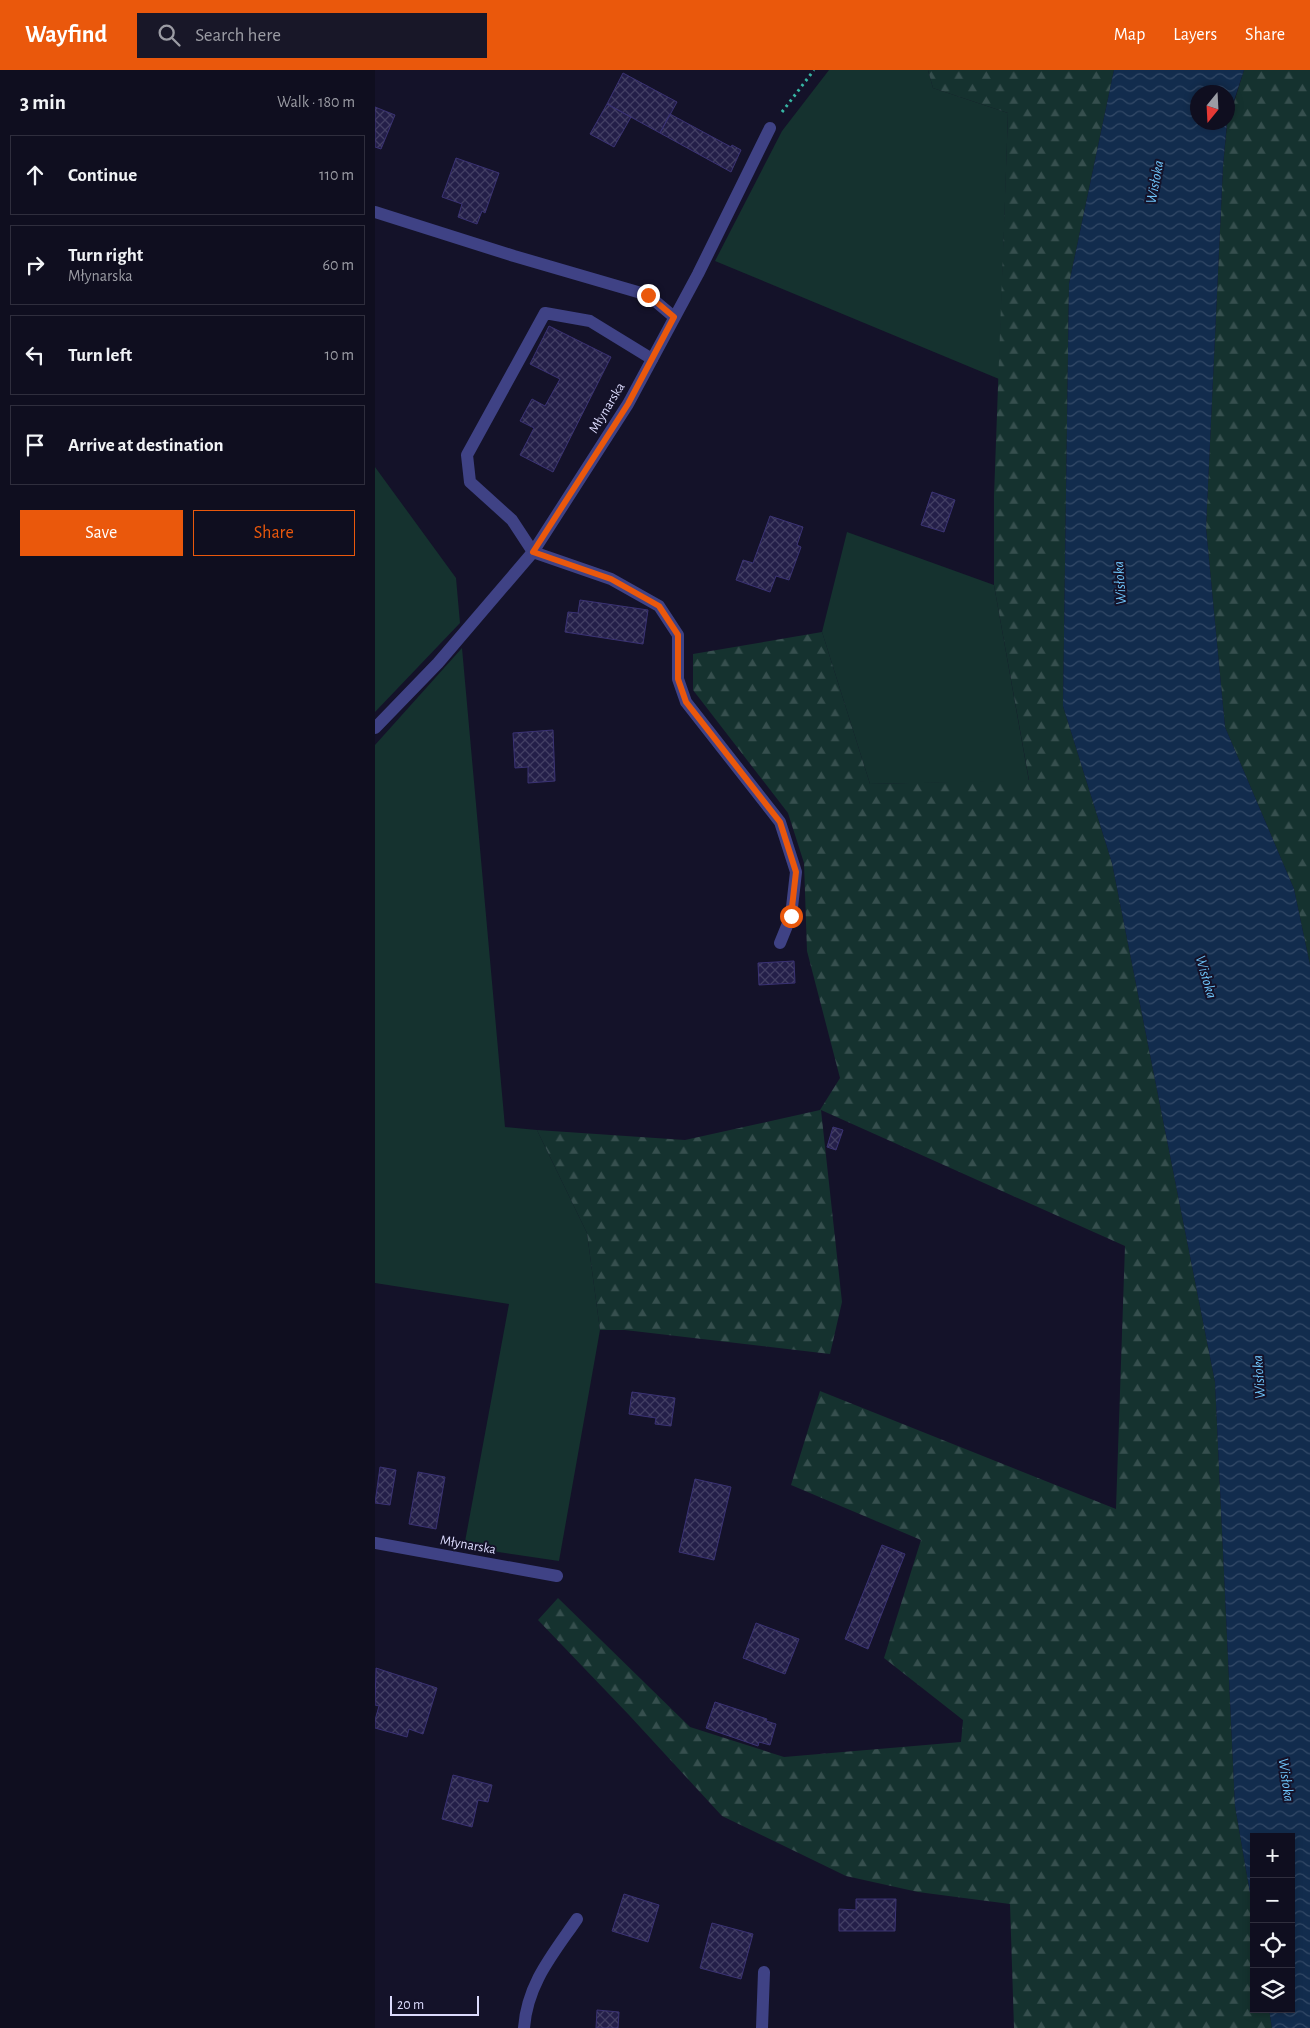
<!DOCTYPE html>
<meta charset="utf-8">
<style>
body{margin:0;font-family:"Alegreya Sans",sans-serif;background:#181728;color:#f1f3f6}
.controls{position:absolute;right:15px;bottom:15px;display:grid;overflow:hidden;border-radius:0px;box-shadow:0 2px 8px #0003}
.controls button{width:45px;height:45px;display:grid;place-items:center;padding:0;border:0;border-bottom:1px solid #2f2e3d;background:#0f0e1f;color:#f1f3f6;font:25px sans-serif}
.compass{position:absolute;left:815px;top:15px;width:45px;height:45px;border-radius:50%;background:#0f0e1f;box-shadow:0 2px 8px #0003;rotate:198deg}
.scale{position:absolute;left:15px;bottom:12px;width:89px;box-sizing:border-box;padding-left:5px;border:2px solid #dcdbfd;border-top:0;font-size:14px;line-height:18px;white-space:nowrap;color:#dcdbfd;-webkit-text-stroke:4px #141229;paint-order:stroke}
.stop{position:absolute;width:15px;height:15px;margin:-11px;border:4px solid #ea580c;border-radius:50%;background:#fff}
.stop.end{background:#ea580c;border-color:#fff;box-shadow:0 1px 5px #0008}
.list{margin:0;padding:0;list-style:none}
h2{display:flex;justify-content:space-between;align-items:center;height:65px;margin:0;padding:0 20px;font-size:21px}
h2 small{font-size:16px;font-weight:400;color:#9b9ca4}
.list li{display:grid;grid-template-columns:32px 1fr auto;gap:15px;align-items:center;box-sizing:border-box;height:80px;margin:0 10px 10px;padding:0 10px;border:1px solid #2f2e3d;border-radius:0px}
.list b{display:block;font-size:19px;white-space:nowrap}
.list p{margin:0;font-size:16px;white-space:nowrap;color:#9b9ca4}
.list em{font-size:16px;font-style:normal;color:#9b9ca4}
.actions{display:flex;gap:10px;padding:15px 20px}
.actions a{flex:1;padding:11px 0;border:1px solid #ea580c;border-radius:0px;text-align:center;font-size:18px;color:#ea580c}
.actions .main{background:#ea580c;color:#fff}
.icon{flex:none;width:28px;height:28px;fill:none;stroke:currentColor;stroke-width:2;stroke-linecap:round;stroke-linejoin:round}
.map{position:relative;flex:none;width:935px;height:1958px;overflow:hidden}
header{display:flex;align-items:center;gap:30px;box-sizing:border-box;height:70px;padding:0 25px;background:#ea580c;color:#fff}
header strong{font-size:24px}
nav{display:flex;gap:28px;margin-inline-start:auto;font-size:18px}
.search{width:350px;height:45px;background:#181728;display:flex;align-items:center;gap:12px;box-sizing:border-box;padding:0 18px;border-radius:0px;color:#9b9ca4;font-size:19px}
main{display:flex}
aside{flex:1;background:#0f0e1f}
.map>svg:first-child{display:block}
.green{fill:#15322f}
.forest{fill:url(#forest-firs)}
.water{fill:url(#water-waves)}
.building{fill:url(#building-cross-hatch);stroke:#3a3273}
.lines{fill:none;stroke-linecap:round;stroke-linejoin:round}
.path{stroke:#37b6a4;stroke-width:3;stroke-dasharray:2.5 4;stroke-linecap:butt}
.service{stroke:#3f4285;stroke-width:12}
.minor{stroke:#3f4285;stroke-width:12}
.route{stroke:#ea580c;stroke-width:6}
.labels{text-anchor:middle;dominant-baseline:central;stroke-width:4;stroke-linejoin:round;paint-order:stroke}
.street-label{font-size:14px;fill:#dcdbfd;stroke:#141229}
.water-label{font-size:15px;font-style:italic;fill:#6ec3f8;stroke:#141229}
</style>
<header>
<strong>Wayfind</strong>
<div class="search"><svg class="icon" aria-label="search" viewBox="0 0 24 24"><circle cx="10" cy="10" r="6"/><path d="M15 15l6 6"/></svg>Search here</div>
<nav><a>Map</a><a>Layers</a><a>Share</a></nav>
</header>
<main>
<aside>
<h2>3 min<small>Walk · 180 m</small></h2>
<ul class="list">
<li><svg class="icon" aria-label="ahead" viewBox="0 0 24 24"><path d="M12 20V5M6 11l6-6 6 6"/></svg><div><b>Continue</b></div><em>110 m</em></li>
<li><svg class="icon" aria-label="right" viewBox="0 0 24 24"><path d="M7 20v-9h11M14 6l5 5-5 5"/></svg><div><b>Turn right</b><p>Młynarska</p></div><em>60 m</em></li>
<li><svg class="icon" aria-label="left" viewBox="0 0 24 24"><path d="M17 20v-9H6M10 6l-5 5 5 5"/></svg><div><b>Turn left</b></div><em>10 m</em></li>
<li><svg class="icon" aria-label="arrive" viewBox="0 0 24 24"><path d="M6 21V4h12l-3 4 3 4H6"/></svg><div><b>Arrive at destination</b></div></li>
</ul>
<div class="actions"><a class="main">Save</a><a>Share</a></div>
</aside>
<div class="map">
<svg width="935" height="1958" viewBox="0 0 935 1958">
<defs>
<pattern id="forest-firs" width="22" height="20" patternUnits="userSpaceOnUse" patternTransform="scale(1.25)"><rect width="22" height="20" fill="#15322f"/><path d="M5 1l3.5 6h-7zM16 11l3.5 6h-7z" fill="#364f4e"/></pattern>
<pattern id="water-waves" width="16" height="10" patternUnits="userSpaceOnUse" patternTransform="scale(1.25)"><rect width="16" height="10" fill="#122c4d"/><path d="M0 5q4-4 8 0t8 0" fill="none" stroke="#344a68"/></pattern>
<pattern id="building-cross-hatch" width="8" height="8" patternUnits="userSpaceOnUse" patternTransform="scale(1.25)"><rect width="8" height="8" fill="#241f49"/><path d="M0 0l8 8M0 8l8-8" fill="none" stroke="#433f64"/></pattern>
</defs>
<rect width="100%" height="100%" fill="#141229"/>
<path class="green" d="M454,0H553L558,18L633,43L624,309L340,191L407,61Z
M0,397L81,508L85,553L0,642Z
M472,462L619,515L654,711L495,714L447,562Z
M87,578L130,1057L162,1060L212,1163L225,1260L184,1491L89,1477L134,1234L0,1213V675Z"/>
<path class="forest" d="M553,0H739L694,214L688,636L737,793L840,1312L860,1736L879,1846V1939H894L897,1958H639L635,1834L543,1822L471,1806L347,1746L254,1645L163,1550L183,1528L315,1657L409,1687L586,1672L588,1650L509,1588L546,1470L416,1415L445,1321L741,1439L750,1176L446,1040L467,1232L455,1284L250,1260H225L212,1163L162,1060L310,1070L445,1040L465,1008L432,881L429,793L413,743L318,620V584L447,562L495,714L654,710L619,515V426L633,43L558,18Z
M869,0H935V895L919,819L850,657L831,458L848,96L852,55Z"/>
<path class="water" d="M739,0H869L852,52V22H822V52H852L848,96L831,458L850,657L919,819L935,895V1958H897L894,1939H916V1767H879V1846L860,1736L840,1312L737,793L688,636L694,214Z"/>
<path class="building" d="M248,3L302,32L285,63L232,34Z
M232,34L256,47L239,77L215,64Z
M0,37L20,45L6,79L0,77Z
M295,44L356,77L357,75L366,80L356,102L285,63Z
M81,88L124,103L110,143L107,141L102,154L83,147L87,134L67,127Z
M174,256L236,287L178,402L145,385L159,358L145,351L157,329L170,336L185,309L155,294Z
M557,422L580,430L569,462L546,455Z
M395,446L428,457L422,475L426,477L414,510L401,506L395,522L361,510L368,490L378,493Z
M205,530L273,540L268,574L190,562L193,542L203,543Z
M178,660L180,711L153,713V697L140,698L138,663Z
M419,891L420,913L384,915L383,893Z
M458,1057L468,1060L461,1080L452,1077Z
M257,1322L300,1328L296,1356L280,1354L281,1348L254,1344Z
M5,1397L21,1400L15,1435L0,1433Z
M43,1402L70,1407L61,1459L34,1454Z
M320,1409L356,1417L339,1490L304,1482Z
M507,1475L530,1484L493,1579L470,1569Z
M381,1553L424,1569L410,1604L368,1588Z
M1,1598L62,1618L48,1664L34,1659L32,1667L0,1658V1650L4,1636L0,1635Z
M340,1632L392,1649L391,1651L401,1654L395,1675L384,1672L383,1676L331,1658Z
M78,1705L117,1715L113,1732L103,1730L97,1757L67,1749Z
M249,1824L284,1835L273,1872L237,1861Z
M481,1829H521L520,1861H464V1839L481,1840Z
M337,1853L378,1864L366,1909L325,1898Z
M222,1940L244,1942L243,1958H221Z"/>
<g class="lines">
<path class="path" d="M407,42L439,0"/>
<path class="service" d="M0,142L139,186L273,225L299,247
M277,289L215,251L170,243L92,385L95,412L137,450L158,482L236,509L284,536L303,565V609L311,632L405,752L421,802L416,846L405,873
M0,1473L182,1506
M149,1958C152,1914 178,1884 202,1849
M387,1958L389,1902"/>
<path class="minor" d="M0,658L63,593L158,482L253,334L323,204L395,58"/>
</g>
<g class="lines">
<path class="route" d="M273,225L299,247L253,334L158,482L236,509L284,536L303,565V609L311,632L405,752L421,802L416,846"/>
</g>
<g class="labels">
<g class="street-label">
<text transform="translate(232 338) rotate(-59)">Młynarska</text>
<text transform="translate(93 1475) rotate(10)">Młynarska</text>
</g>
<g class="water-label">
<text transform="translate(780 112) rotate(-79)">Wisłoka</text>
<text transform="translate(745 513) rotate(-94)">Wisłoka</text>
<text transform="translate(831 907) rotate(74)">Wisłoka</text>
<text transform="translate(884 1307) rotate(-94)">Wisłoka</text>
<text transform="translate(911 1710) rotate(82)">Wisłoka</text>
</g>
</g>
</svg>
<div class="controls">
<button>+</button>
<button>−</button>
<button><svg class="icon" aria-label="locate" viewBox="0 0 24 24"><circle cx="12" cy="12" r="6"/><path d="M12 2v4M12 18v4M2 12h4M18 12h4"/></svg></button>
<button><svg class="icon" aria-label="layers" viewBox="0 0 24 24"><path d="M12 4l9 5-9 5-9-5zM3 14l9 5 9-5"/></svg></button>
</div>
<svg class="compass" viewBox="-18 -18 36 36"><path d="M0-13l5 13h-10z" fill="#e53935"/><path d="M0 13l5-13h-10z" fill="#9b9ca4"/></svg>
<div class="scale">20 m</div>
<div class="stop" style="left:416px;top:846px"></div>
<div class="stop end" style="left:273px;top:225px"></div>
</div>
</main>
